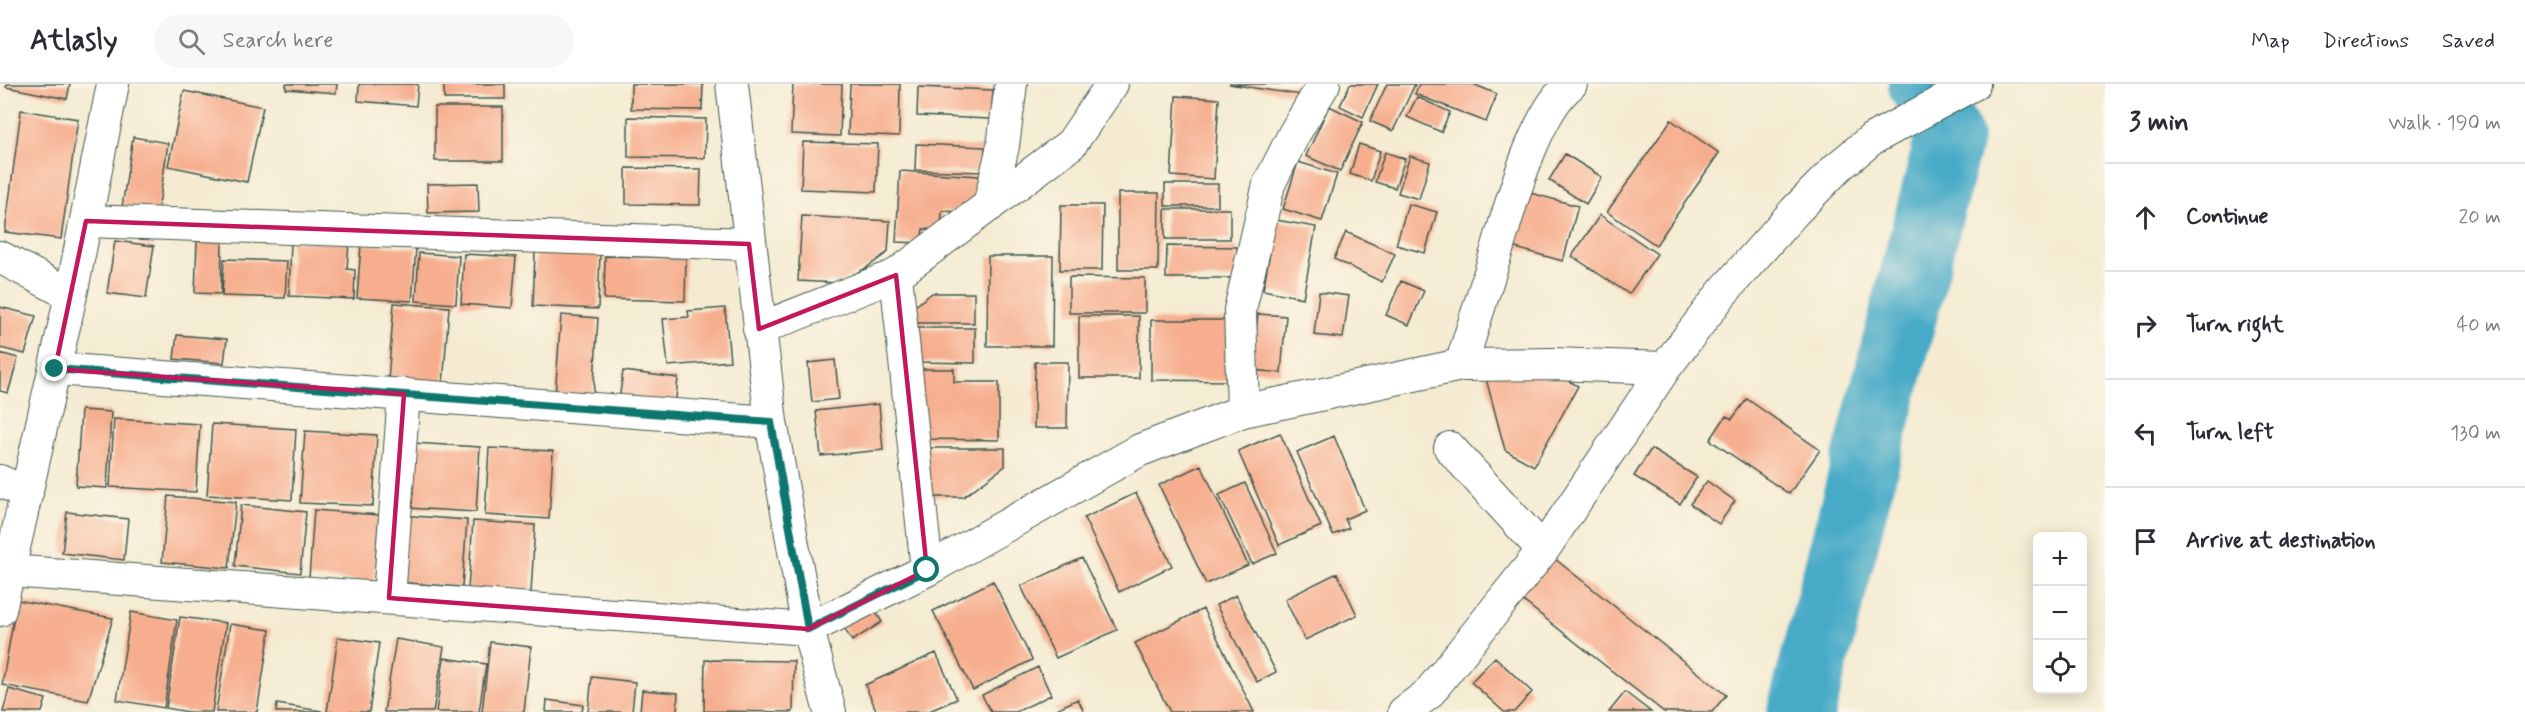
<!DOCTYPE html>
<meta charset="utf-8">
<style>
body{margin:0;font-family:Mynerve,sans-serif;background:#f7f7f7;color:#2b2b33}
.controls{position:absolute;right:18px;bottom:18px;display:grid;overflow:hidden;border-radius:9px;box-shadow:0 3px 15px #0003}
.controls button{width:54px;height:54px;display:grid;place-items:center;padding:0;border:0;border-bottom:2px solid #e1e1e2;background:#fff;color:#2b2b33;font:30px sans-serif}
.stop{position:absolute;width:18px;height:18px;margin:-14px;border:4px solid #0f766e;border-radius:50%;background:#fff}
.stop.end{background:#0f766e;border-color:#fff;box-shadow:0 2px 6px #0008}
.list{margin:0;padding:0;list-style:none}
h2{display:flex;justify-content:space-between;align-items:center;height:78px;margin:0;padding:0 24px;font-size:26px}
h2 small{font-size:20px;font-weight:400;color:#7c7c81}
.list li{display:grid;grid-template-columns:39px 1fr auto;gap:18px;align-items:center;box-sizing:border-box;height:108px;padding:0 24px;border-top:2px solid #e1e1e2}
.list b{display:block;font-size:22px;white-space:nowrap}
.list em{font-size:20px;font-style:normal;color:#7c7c81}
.icon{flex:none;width:33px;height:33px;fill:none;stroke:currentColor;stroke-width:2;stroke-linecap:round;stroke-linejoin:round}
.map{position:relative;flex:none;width:2105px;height:628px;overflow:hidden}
header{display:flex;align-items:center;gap:36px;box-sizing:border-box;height:84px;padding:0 30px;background:#fff;border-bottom:2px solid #e1e1e2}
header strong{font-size:28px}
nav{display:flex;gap:33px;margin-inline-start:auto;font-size:21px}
.search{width:420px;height:54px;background:#f7f7f7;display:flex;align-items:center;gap:15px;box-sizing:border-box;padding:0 21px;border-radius:33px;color:#7c7c81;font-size:22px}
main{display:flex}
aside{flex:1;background:#fff}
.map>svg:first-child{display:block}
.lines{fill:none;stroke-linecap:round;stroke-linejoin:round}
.river{stroke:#47aac7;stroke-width:68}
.building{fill:#f6ae8e}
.minor-casing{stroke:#3f574c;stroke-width:34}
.minor{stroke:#fff;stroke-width:32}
.route{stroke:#0f766e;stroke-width:8}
.marked{fill:none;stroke:#c2185b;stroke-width:4.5;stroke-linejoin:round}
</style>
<header>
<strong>Atlasly</strong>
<div class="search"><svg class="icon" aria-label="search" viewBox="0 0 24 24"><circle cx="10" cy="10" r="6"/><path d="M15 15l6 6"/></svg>Search here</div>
<nav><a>Map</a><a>Directions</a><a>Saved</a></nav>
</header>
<main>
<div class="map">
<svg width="2105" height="628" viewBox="0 0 2105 628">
<rect width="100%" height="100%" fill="#fcf5e5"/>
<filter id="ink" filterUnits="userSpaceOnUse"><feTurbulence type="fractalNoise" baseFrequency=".0167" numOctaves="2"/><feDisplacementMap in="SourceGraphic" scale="12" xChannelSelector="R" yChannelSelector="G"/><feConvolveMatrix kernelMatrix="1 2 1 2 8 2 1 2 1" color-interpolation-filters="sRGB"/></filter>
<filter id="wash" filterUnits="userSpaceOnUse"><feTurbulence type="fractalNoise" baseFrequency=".008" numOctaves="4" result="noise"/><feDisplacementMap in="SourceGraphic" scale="24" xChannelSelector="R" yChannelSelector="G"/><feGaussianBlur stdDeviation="1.35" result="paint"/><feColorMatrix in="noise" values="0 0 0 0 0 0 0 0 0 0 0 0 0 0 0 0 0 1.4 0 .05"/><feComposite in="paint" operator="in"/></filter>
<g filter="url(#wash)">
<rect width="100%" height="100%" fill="#f4ebd2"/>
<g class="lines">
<path class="river" d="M1801,628L1949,54L1922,0"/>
</g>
<g id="blocks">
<path class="building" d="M7,0H70L67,15L6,3Z
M286,0H337L336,9L286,5Z
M359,0H418L416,22L358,17Z
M444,0H505V15H444Z
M631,0H703L702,26L631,25Z
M793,0H842L840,52L791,50Z
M850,0H900L899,52L848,50Z
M1229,0H1309L1307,12Z
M1350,0H1378L1363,33L1340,22Z
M1387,0H1415L1393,47L1370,37Z
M1419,0H1473L1497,10L1486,38L1415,10Z
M918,3L993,6L991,35L917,32Z
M184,7L263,23L247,98L168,82Z
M1176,12L1219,15L1214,95L1171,92Z
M1417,13L1450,28L1441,48L1407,33Z
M1329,22L1363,38L1340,87L1306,72Z
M435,23H503V77H435Z
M21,26L78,35L61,155L5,148Z
M628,33L706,35L705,74L628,73Z
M1671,36L1719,69L1656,161L1607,128Z
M133,53L168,59L158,128L122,123Z
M803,58L878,60L876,108L801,105Z
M916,60L985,63V88L915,86Z
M1359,60L1380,67L1371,97L1350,90Z
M1385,68L1405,75L1395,104L1375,98Z
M1565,70L1602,93L1586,120L1549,96Z
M1410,72L1430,78L1419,115L1398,109Z
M1298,78L1337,90L1322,137L1283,125Z
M626,84L701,85L700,121L626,120Z
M900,87L979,92L977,120H963L962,128L942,127L941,146L923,145L921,159L896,158Z
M478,99L479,128L428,129L427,100Z
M1165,100H1218V122H1165Z
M1516,105L1578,122L1563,177L1501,160Z
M1118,109H1159L1158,186H1118Z
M1408,120L1437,128L1425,169L1396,161Z
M1061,121H1103L1102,186H1060Z
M1165,125H1230V155H1165Z
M1600,131L1657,170L1629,210L1572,172Z
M802,132L890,137L888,168L866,184L838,199L798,197Z
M1276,136L1316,143L1303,214L1263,206Z
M1346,148L1395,170L1382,198L1334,175Z
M115,157L154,162L146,214L107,209Z
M197,157L222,158L221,210L195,209Z
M291,157L349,159L347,185L355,186L354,215L289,212Z
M361,160L416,164L412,217L357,214Z
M1167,162L1237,163V194H1166Z
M535,168L600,170L598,225L533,222Z
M419,169L459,172L456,220L416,217Z
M464,170L516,173L512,224L461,220Z
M605,172L686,174L685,217L604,215Z
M988,172H1053L1052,262H987Z
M224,175L287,177L285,214L222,212Z
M1069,193L1145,194V229H1069Z
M1401,197L1424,207L1409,241L1386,231Z
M1319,208L1349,212L1343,254L1314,251Z
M932,209H974V239H914V223Z
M394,219L449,223L443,301L388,297Z
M0,223L36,232L25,270L0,264Z
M725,224L730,277L668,282L663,235L689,233L688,227Z
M1258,230L1286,232L1281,289L1252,286Z
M561,231L598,234L593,315L555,312Z
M1079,232H1139V294H1079Z
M1151,236H1228V297L1151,296Z
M914,244H975V279L914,278Z
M177,251L227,255L224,279L174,275Z
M0,269L18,274L8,309L0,307Z
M835,276L839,315L812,318L808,279Z
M1035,278H1068L1067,344H1034Z
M921,285H954V298H999V356L921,355Z
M1549,286L1578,302L1534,382L1505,366L1485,291Z
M623,287L678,294L675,324L619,317Z
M1747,315L1820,366L1789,410L1710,356L1726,332L1732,335Z
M879,320L883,366L821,372L816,327Z
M81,326L111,328L107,404L76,402Z
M114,335L200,340L196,408L110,403Z
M212,340L296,345L292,416L207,411Z
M305,347L377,351L373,422L300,419Z
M1280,349L1321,442L1279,461L1238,367Z
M1334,352L1365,426L1345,435L1349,444L1333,451L1297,368Z
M412,359L480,363L476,428L408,424Z
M489,364L553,367L549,435L485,431Z
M925,364H1005V382L963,413H925Z
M1651,365L1697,393L1680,420L1634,392Z
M1201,381L1248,481L1206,500L1159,401Z
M1707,397L1735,417L1719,440L1690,420Z
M1245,399L1277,469L1252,480L1219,411Z
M1136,409L1172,482L1119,508L1084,434Z
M168,412L236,418L229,484L162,478Z
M241,421L306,428L300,489L235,482Z
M314,426L379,431L374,498L309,494Z
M67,428L128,435L124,476L62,469Z
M400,431L467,436L462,503L394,498Z
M473,437L535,441L531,509L468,505Z
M1550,471L1726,611L1712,628H1664L1517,512Z
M1082,474L1117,546L1056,574L1021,502Z
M1337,489L1357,531L1305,556L1285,515Z
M993,497L1032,576L973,606L933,527Z
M1236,511L1276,588L1257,598L1216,521Z
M17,516L113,534L88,617L2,601Z
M870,519L882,538L852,557L841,539Z
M1203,525L1254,628H1170L1135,559Z
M131,528L177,536L164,624L117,616Z
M180,533L226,539L212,628H188L166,624Z
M230,540L270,546L257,628H216Z
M338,553L379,559L369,628H327Z
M396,555L444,563L433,628H384Z
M490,558L531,563L524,628H482Z
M936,569L957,615L927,628H877L865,601Z
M1495,573L1532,608L1514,628H1504L1471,598Z
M444,574L486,580L479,628H436Z
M705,576L794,577L793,628L704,627Z
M1038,583L1051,611L1016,628H991L982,611Z
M592,593L635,598L632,628H588Z
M9,605L46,615L42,628H3Z
M642,606L678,609L677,628H640Z
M1625,608L1651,628H1609Z
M1078,615L1084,628H1055L1054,626Z
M547,616L583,621L582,628H546Z
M277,620L321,627L320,628H276Z"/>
</g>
</g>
<g filter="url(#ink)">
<use href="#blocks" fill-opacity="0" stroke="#3f574c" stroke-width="1.5"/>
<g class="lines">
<defs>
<path id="minor" d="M732,0L771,338L808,545L830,628
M989,122L1003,62L1011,0
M86,137L749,160
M0,173L71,211
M896,191L927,486
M759,245L896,191L1071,60L1112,0
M1461,281C1473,243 1485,205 1497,166C1510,123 1535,28 1571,0
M55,285L771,338
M1243,327L1240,226L1269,100L1294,50L1324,0
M1450,364L1543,466
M0,397L27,409
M9,487L808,545L927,486L1140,366L1243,327L1461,281L1553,280L1665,284
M389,514L404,310
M0,526L71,211L113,0
M1404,628L1428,610L1543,466L1665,284L1723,208L1795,127L1838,83L1872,55L1974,0"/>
</defs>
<use href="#minor" class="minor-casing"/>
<use href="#minor" class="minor"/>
</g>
</g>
<g class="lines" filter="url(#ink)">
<path class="route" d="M55,285L771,338L808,545L927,486"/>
</g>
<path class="marked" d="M86,137L749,160L759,245L896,191L927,486L808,545L389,514L404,310L55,285Z"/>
</svg>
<div class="controls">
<button>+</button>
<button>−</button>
<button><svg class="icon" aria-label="locate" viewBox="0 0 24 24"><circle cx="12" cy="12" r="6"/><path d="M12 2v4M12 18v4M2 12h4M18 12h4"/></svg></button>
</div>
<div class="stop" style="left:927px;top:486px"></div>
<div class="stop end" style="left:55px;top:285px"></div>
</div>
<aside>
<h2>3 min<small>Walk · 190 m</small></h2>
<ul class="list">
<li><svg class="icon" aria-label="ahead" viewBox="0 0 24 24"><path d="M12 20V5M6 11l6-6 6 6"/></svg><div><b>Continue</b></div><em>20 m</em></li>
<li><svg class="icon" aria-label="right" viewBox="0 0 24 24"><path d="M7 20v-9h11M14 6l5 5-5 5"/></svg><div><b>Turn right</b></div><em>40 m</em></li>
<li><svg class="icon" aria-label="left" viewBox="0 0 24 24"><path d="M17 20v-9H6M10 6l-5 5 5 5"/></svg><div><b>Turn left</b></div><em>130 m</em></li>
<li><svg class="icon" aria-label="arrive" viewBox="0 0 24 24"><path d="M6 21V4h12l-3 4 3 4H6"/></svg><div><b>Arrive at destination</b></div></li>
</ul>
</aside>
</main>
